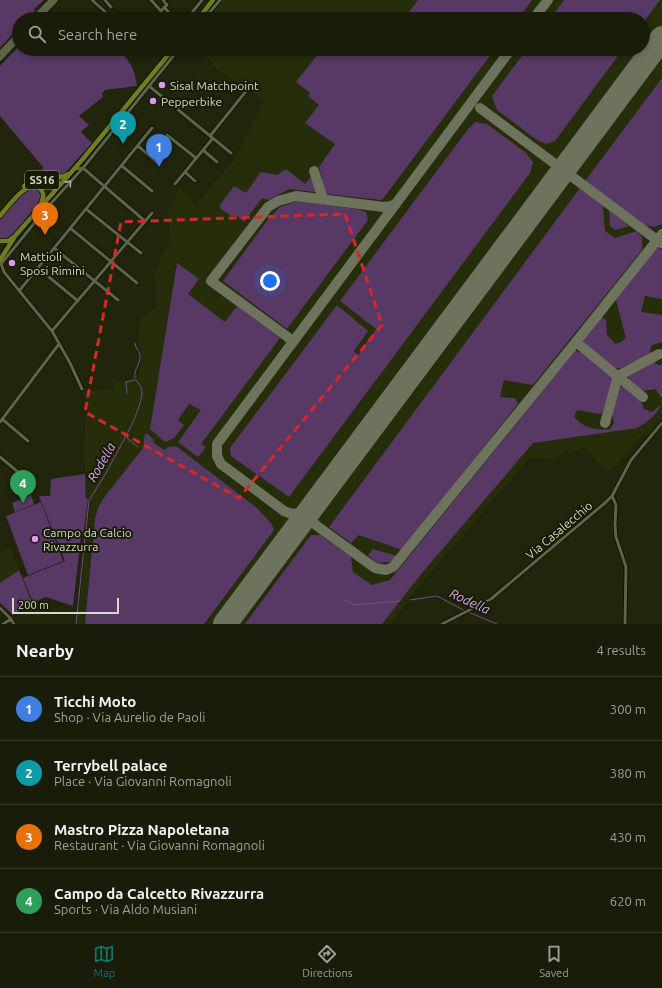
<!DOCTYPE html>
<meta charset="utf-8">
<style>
body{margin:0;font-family:Ubuntu,sans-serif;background:#212512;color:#f1f3f6}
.scale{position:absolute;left:12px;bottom:10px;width:107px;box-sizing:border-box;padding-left:4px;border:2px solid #d5d9c9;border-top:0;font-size:11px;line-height:14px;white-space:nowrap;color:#d5d9c9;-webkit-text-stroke:3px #171b03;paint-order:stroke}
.you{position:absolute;left:270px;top:281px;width:14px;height:14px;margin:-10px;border:3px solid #fff;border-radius:50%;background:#1a73e8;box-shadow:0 0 0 6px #1a73e833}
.badge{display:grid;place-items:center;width:26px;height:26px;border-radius:50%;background:#0f766e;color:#fff;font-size:13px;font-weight:700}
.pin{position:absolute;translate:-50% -33px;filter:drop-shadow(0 1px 2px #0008)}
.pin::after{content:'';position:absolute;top:21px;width:14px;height:12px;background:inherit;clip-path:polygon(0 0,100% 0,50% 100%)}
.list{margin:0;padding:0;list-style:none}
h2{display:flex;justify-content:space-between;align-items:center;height:52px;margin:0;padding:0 16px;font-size:17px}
h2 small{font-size:13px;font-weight:400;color:#9fa19c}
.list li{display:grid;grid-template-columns:26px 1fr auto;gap:12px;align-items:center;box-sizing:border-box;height:64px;padding:0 16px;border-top:1px solid #363a29}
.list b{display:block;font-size:15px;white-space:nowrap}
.list p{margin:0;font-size:13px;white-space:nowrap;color:#9fa19c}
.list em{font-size:13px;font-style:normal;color:#9fa19c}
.icon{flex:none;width:22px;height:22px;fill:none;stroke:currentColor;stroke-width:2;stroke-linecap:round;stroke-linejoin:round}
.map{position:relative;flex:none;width:662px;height:624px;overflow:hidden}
.search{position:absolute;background:#181c08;box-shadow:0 2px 6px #0003;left:12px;right:12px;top:12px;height:44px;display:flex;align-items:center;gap:10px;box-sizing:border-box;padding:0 14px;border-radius:22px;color:#9fa19c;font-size:15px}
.sheet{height:308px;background:#181c08}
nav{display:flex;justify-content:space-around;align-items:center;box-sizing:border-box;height:56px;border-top:1px solid #363a29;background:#181c08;font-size:11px;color:#9fa19c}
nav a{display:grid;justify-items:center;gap:2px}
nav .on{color:#0f766e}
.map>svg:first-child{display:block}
.built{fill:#262d0b}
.green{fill:#583966}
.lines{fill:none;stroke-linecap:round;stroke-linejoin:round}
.stream{stroke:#754f86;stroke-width:1}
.taxiway{stroke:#6e735e;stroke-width:10}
.runway{stroke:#6e735e;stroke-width:24}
.street-casing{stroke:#0a0e00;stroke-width:4.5}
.secondary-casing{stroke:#0a0e00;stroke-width:5.5}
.primary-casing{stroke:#0a0e00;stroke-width:6}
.street{stroke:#5d6448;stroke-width:3}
.secondary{stroke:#5d6448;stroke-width:4}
.primary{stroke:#6e7d20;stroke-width:4.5}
.oneway{stroke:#abb09c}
.marked{fill:none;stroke:#d62828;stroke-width:3;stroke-dasharray:8 5;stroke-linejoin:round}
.poi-dot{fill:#da9af6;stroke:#171b03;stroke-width:1.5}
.labels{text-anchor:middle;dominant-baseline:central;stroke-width:4;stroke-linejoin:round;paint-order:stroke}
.shield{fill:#171b03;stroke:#9ca08e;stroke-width:1}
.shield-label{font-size:11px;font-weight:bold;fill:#d5d9c9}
.poi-label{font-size:12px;fill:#d5d9c9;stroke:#171b03;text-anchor:start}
.street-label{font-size:12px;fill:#d5d9c9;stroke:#171b03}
.water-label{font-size:13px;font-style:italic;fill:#e0a9f9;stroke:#171b03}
</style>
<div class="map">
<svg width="662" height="624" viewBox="0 0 662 624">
<rect width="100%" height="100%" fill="#20250b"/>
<path class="built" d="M222,0H662V420L649,434L640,436L616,466L605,470L586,448L561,454L556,459L529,458L411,596L391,624H77L91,501L87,498L84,453L86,405L84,394L85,391L114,389V381H133L138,378L142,356L138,339L141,318L155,308L157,298L154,276L162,255L168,244L170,233L168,210L180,188L195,205L235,159L264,101L250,91L254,85L250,82L244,88L211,65L213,62L201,54L202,52L199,49H643V19H206Z
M10,546L19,569L0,583V553Z"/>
<path class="green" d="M0,0H44L34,9L35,11L27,19H19V27L0,48Z
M418,0H532L518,19H404Z
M564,0H660L643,23V19H550Z
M19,46V49H118C130,62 135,68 137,86L105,90L102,93L103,97L79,116L89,125L81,132L92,143L65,173L60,176L39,179L43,173V167L0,116V66Z
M322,49H495L382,200L326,194L319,167L335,144L305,123L319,105L308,96L310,93L296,82Z
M527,49H623L555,141L546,144L537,140L497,110L492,96Z
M662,78V224L654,227L645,225L585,181Z
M475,122L487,124L526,153L533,162L530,173L289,497L231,456L230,448L337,305L368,331L354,351L358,355L376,329L340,301L468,129Z
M286,169L305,184L312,176L316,192L289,189L268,200L262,198L244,222L237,216H231L220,208V205L234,186L246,193L261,172L277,175Z
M29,188C41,189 42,192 39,203L10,238L7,240H0V220L24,191Z
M580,188L603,206L605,231L615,238L636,231L642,237V250L533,385L504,380L500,397L515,398L518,404L402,550L359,535L351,543L329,527Z
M298,201L357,209L366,212L368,220L287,329L223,281L269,218L280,207Z
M609,210L629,226L615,230L610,226Z
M660,248L662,250V299L645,296L641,312L662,315V342L652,345L649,355L621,368H615L584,345V338L601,317L606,320L607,335L615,344L621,342L626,338L616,300L655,249Z
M177,263L199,279L188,294L225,322L237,306L280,338L201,444L206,447L198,457L178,442L201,410L189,404L178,420L184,425L174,438L165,442L150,429Z
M575,351L580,352L611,374L613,380L604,409L601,414L577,410L574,417C584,428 596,431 610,429L614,423L612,412L620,387L626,386L640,399L644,409L652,412L661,405L662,399C662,412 647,422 637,428L533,443L422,573L382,624H245L311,535H320L351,557L353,572L372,585L390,580Z
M653,361L658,365H662V398L655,389L643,391L630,381L628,376L630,371Z
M145,434H148L154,440V443L164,450L169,447L176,446L257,508L271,523L274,530L204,624H85L95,519L98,508L103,499L143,448Z
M85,474L86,499H88L83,536H81L73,606L46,597L33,602L23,578L65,561L39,496H50L51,479Z
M31,495L34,504L15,512L12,503Z
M41,502L63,561L28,575L6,516Z
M373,549L397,556L390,562L377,563L368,555Z
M19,570L32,603L13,615L0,603V583Z"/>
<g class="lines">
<path class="stream" d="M135,343C135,348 139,350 140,355C141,364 133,370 135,378
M136,380C138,383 141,386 142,391C143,400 132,426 127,434L128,439L138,447
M127,393L126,382L135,380
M90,499L106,473L127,434
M344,600L355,605L400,601
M410,600L436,596L439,597L465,611
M468,612L497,624
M76,624L89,500"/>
<path class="taxiway" d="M533,19L548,0
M480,108L661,243
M314,171L323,199
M289,338L211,281L268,207L278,201L296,196L384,207L391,206L396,204
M576,342L643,397
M605,423L618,376L659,354
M314,505C304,513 296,517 284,511L221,464L217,456V444L511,49
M312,507L309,513V518L317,526L375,568L386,570L393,567L576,342L662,234"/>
<path class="runway" d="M225,624L662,38"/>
<defs>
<path id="street" d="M92,0L113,19
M105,0L111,7
M151,0L161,11L167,5L163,0
M164,7L175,19
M187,19L202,0
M204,19L220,0
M146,49L153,51L161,49
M149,86L231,153
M167,135L196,158
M210,136L247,90
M138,146L158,163
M203,150L217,162
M122,166L152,191
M75,169L83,168L145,221
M185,172L195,181
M175,184L213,138
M86,209L141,253
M70,228L137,283
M54,248L118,300
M1,263L4,272L52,331L70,363L82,389
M1,264L45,210L83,168L179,49
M38,268L78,301
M19,291L152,128
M52,331L152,213
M2,419L28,441
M0,422L59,344
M0,457L29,481
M612,496L616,505L615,525L616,537L626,567L625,624
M0,608L11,619L14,624
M3,624L11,619
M442,624L491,599L606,502L612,496L631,460L662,423"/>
<path id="secondary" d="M32,19L51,0
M38,19L56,0
M0,53L19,33
M0,59L19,39"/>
<path id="primary" d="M198,19L213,0
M24,186C35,177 54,182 68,174
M0,216C7,208 31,173 42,191C45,196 42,201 40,206
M0,241H8L15,236L82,160L173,49
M0,260L14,238"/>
</defs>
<use href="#street" class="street-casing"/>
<use href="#secondary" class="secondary-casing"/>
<use href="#primary" class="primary-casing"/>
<use href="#street" class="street"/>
<use href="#secondary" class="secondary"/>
<use href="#primary" class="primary"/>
</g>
<defs><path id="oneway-chevron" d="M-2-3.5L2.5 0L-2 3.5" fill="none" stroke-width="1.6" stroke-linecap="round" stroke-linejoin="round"/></defs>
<use class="oneway" href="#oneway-chevron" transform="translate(69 183) rotate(-48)"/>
<path class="marked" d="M345,214L382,325L239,498L85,412L121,222Z"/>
<g class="poi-dot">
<circle cx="162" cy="85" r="4"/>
<circle cx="153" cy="101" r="4"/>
<circle cx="12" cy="263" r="4"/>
<circle cx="35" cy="539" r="4"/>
</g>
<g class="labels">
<rect class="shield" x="25" y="171" width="34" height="18" rx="3"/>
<g class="shield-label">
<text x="42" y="180">SS16</text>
</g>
<g class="poi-label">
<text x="170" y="85">Sisal Matchpoint</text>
<text x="161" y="101">Pepperbike</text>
<text x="20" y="256">Mattioli<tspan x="20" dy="14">Sposi Rimini</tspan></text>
<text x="43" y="532">Campo da Calcio<tspan x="43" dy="14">Rivazzurra</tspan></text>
</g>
<g class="street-label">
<text transform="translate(559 530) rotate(-40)">Via Casalecchio</text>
</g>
<g class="water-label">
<text transform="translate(101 462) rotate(-60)">Rodella</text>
<text transform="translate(470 601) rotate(25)">Rodella</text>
</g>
</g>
</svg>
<div class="scale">200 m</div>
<div class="you"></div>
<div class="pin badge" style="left:159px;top:167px;background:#3f7fe0">1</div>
<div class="pin badge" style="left:123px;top:144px;background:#0f9aa8">2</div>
<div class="pin badge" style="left:45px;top:235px;background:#e8710a">3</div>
<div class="pin badge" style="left:23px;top:503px;background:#2e9e5b">4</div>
<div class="search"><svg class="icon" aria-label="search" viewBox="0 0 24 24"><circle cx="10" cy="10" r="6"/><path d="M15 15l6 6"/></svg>Search here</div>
</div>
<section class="sheet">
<h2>Nearby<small>4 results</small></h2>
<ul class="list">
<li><span class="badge" style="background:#3f7fe0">1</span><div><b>Ticchi Moto</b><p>Shop · Via Aurelio de Paoli</p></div><em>300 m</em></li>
<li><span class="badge" style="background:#0f9aa8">2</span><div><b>Terrybell palace</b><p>Place · Via Giovanni Romagnoli</p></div><em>380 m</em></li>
<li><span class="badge" style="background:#e8710a">3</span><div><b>Mastro Pizza Napoletana</b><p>Restaurant · Via Giovanni Romagnoli</p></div><em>430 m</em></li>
<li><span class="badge" style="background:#2e9e5b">4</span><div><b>Campo da Calcetto Rivazzurra</b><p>Sports · Via Aldo Musiani</p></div><em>620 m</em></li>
</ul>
</section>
<nav>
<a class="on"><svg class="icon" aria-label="map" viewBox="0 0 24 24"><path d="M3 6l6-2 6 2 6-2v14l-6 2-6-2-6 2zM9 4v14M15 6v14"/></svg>Map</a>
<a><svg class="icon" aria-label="directions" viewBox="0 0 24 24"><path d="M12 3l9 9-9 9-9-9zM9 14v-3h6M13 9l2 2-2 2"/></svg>Directions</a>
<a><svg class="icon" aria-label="saved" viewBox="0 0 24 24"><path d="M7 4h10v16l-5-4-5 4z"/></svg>Saved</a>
</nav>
